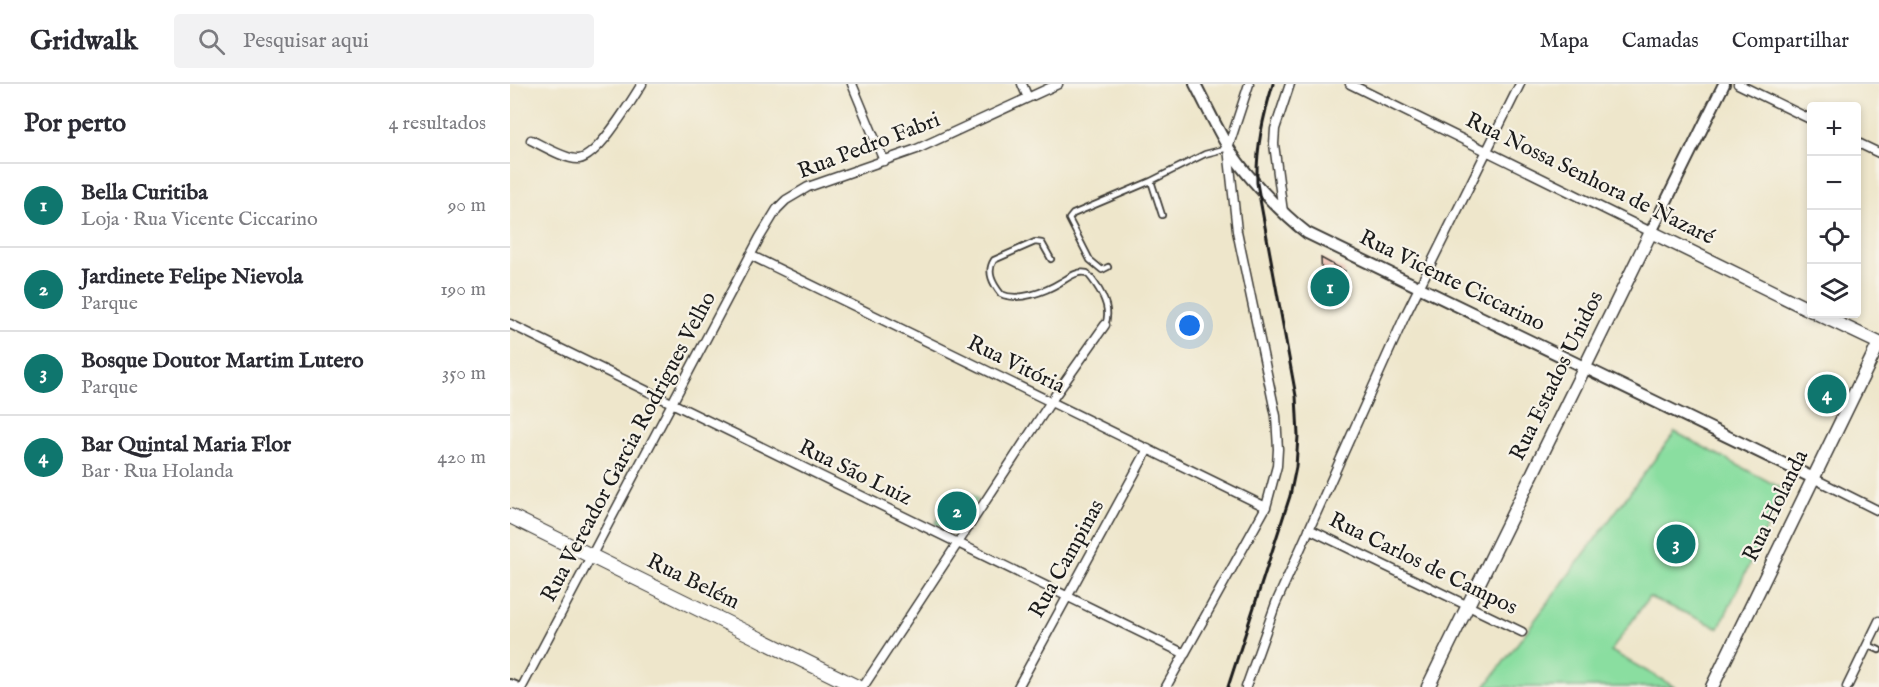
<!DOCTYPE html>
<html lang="pt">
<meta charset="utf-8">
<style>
body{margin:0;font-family:"IM FELL English",serif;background:#f2f2f3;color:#2b2b33}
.controls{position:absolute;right:18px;top:18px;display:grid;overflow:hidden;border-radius:6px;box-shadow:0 3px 9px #0003}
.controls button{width:54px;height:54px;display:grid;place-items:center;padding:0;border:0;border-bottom:2px solid #e1e1e2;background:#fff;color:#2b2b33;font:30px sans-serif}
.you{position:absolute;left:680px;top:242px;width:21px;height:21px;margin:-15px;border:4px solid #fff;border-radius:50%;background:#1a73e8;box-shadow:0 0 0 9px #1a73e833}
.badge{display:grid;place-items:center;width:39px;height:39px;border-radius:50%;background:#0f766e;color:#fff;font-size:20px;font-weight:700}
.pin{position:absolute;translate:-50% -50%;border:3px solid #fff;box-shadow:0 2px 6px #0006}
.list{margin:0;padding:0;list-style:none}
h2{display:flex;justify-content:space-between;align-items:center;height:78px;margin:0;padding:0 24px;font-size:26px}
h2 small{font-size:20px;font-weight:400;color:#7c7c81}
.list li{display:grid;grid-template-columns:39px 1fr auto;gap:18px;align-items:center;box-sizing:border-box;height:84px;padding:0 24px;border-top:2px solid #e1e1e2}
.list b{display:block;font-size:22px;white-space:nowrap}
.list p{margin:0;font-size:20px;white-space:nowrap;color:#7c7c81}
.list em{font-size:20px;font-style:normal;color:#7c7c81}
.icon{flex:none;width:33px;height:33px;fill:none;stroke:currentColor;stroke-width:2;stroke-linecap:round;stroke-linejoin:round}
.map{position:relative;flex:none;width:1369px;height:603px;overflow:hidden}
header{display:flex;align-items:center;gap:36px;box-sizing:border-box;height:84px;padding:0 30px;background:#fff;border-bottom:2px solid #e1e1e2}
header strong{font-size:28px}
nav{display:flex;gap:33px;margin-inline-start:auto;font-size:21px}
.search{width:420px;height:54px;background:#f2f2f3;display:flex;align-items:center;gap:15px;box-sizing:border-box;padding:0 21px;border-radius:6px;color:#7c7c81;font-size:22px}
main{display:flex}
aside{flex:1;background:#fff}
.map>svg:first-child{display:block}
.green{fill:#8adea0;stroke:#537d5e;stroke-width:1.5}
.building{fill:#f3a89a}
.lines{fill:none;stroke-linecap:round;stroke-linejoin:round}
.service-casing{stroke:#3c3a36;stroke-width:8}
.minor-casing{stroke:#3c3a36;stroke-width:11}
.tertiary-casing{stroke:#3c3a36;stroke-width:14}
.secondary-casing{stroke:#3c3a36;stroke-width:15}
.primary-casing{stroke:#3c3a36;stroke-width:16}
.service{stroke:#fff;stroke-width:4.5}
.minor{stroke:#fff;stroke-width:8}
.tertiary{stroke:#fff;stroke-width:10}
.secondary{stroke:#fff;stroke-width:12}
.primary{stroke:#fff;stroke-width:14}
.rail{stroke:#1c1c1c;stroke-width:3}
.labels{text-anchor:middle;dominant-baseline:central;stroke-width:4.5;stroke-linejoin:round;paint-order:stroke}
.street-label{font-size:22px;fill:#1c1c1c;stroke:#f7f3e8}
</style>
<header>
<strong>Gridwalk</strong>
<div class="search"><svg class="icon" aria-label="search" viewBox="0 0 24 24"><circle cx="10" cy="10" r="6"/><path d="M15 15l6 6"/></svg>Pesquisar aqui</div>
<nav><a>Mapa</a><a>Camadas</a><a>Compartilhar</a></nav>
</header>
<main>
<aside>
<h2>Por perto<small>4 resultados</small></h2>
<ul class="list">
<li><span class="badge">1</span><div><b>Bella Curitiba</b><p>Loja · Rua Vicente Ciccarino</p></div><em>90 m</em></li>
<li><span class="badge">2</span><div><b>Jardinete Felipe Nievola</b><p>Parque</p></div><em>190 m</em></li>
<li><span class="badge">3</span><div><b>Bosque Doutor Martim Lutero</b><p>Parque</p></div><em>350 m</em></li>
<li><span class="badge">4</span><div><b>Bar Quintal Maria Flor</b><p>Bar · Rua Holanda</p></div><em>420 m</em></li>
</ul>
</aside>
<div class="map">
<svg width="1369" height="603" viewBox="0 0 1369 603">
<rect width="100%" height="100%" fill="#f7f3e8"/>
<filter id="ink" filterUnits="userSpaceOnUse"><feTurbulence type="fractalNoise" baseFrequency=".0167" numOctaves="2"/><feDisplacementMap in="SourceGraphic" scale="12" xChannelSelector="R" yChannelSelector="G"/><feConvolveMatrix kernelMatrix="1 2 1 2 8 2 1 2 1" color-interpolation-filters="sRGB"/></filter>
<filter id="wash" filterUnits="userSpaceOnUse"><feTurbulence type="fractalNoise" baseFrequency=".008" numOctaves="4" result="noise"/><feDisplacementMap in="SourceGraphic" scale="24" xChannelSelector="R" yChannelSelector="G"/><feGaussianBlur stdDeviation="1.35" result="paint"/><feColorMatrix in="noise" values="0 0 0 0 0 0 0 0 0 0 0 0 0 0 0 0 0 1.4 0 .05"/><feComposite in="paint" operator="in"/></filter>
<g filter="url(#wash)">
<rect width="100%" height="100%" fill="#eee6cb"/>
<path class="green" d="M1165,348L1275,406L1209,544L1139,513L1101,567L1165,603H975Z
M448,403L468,415L445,452L425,440Z"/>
<g id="blocks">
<path class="building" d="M811,174L835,187L819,222L813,218Z"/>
</g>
</g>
<g filter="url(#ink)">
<use href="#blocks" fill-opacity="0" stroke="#3c3a36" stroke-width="1.5"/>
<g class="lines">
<defs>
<path id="service" d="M652,131L641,97L695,70L718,64
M541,175L532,159L525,158L484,176C476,188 483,200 491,210C508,218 535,208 551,198C560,193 566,187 577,189C588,202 603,223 595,241
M598,183L592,186L580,176L559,135L563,130L641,97
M1358,561L1369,566"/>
<path id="minor" d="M342,0L374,77
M512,0L518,14
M840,0L1141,148
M1228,0L1302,36
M21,56C33,62 57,76 69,75C89,72 121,17 132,0
M1346,58L1369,69
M773,128L764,60L765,45L780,0
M240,171L756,423
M0,240L675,570
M1303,394L1369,427
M799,445L1012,548
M12,603L250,153L267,125L276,116L298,103L407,65L548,0
M353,603L544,313L595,241
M508,603L638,365
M656,603L756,423L767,382L768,365L766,332L727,147L718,64L739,0
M736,603L766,519L894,234L1010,0
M1337,603L1369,537"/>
<path id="tertiary" d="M685,0C696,21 706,43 718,63C733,89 773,131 797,149L1303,394
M1141,148L1214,0
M0,601L5,603"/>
<path id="secondary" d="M1308,230L1369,259
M918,603L1141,148L1302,227
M1202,603L1369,259"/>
<path id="primary" d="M0,432L347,603"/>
</defs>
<use href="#service" class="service-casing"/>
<use href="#minor" class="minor-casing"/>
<use href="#tertiary" class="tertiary-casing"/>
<use href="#secondary" class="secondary-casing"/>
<use href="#primary" class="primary-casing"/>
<use href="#service" class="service"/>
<use href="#minor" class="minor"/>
<use href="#tertiary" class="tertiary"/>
<use href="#secondary" class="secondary"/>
<use href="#primary" class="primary"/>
<path class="rail" d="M718,603L780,412L786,383L788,352L786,312L747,99C746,64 753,33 763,0"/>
</g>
</g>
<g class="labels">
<g class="street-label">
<text transform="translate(359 62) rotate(-21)">Rua Pedro Fabri</text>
<text transform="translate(1080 95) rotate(26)">Rua Nossa Senhora de Nazaré</text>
<text transform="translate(942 197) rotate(26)">Rua Vicente Ciccarino</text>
<text transform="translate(506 281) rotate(26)">Rua Vitória</text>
<text transform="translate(1047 292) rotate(-64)">Rua Estados Unidos</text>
<text transform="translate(119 363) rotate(-62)">Rua Vereador Garcia Rodrigues Velho</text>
<text transform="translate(345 389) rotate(26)">Rua São Luiz</text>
<text transform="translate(1266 422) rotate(-64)">Rua Holanda</text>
<text transform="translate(557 475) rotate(-61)">Rua Campinas</text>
<text transform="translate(913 480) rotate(26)">Rua Carlos de Campos</text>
<text transform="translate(183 498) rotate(26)">Rua Belém</text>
</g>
</g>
</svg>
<div class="controls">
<button>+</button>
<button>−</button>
<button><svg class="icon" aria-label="locate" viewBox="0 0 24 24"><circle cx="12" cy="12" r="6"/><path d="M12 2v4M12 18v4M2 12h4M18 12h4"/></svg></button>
<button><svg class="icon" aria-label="layers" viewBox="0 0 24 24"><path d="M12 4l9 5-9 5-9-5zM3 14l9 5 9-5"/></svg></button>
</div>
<div class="you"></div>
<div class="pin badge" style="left:820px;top:203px">1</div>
<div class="pin badge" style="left:447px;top:427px">2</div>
<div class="pin badge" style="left:1166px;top:460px">3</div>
<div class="pin badge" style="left:1317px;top:310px">4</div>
</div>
</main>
